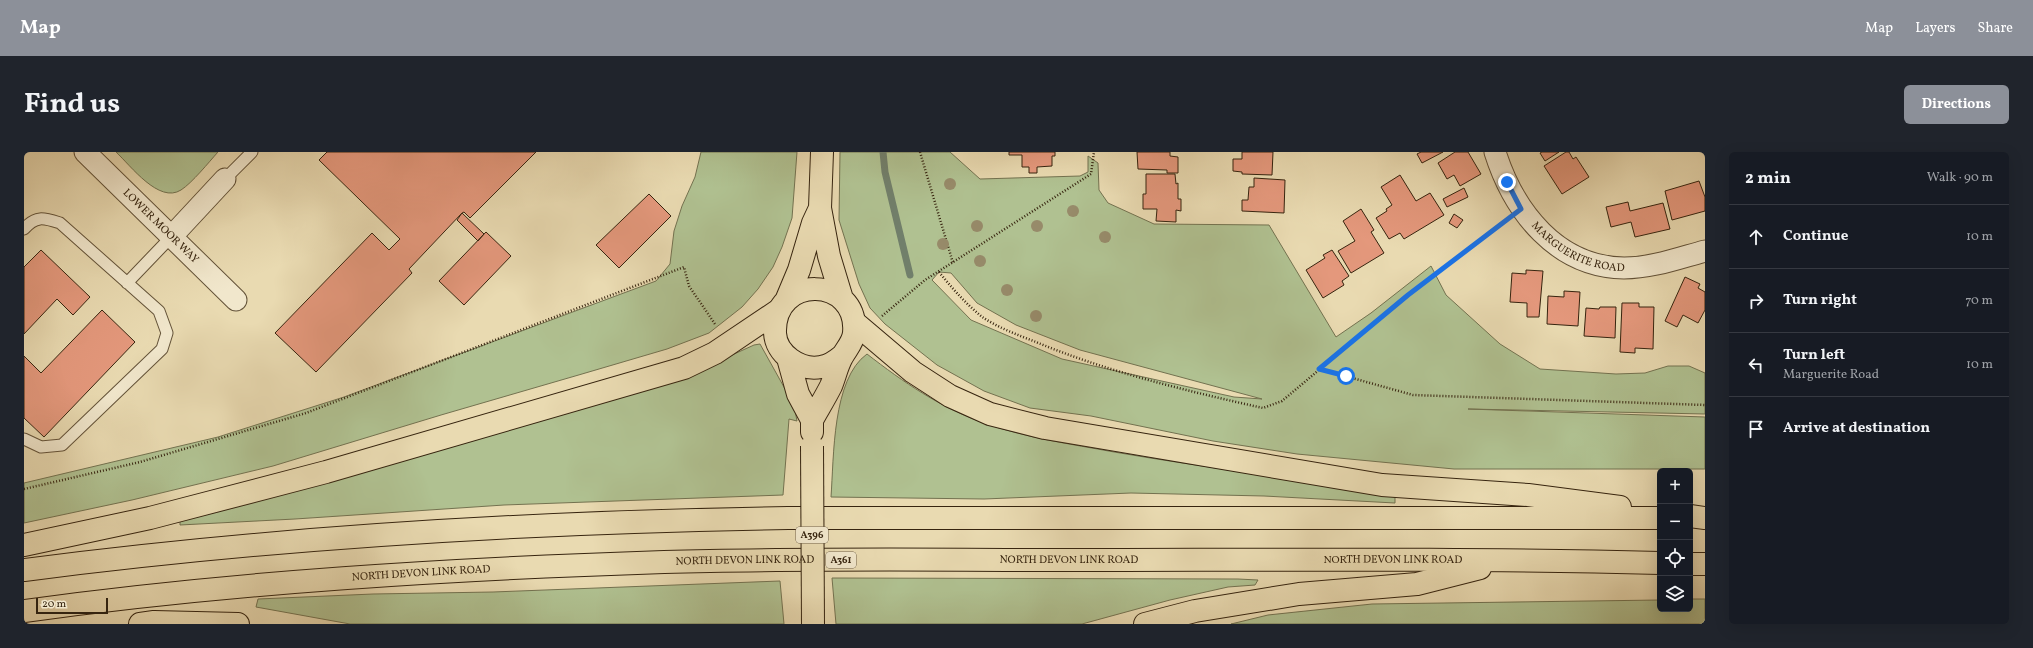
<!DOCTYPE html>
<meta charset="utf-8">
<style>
body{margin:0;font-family:Vollkorn,serif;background:#20242c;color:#f1f3f6}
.controls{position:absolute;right:12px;bottom:12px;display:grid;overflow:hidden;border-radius:6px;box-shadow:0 4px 16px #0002}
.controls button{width:36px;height:36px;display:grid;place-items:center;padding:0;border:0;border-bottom:1px solid #363941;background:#171b24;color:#f1f3f6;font:20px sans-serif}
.scale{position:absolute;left:12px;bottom:10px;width:72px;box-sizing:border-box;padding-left:4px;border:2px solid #36240f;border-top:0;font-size:11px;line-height:14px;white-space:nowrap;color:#36240f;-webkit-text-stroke:3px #f1e7cc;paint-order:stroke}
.stop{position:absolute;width:12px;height:12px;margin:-9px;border:3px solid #1a73e8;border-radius:50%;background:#fff}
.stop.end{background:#1a73e8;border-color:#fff;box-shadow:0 1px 4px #0008}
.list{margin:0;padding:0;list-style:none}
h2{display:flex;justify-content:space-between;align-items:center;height:52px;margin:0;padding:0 16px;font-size:17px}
h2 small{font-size:13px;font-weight:400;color:#9ea1a6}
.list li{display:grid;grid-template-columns:26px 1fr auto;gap:12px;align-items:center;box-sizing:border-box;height:64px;padding:0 16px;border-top:1px solid #363941}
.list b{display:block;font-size:15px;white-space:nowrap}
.list p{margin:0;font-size:13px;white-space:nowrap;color:#9ea1a6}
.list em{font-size:13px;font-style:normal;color:#9ea1a6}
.icon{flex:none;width:22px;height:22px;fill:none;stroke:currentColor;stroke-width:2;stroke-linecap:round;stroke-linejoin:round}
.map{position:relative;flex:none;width:1681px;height:472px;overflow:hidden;border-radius:6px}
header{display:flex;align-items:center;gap:24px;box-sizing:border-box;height:56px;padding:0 20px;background:#8c9099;color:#fff}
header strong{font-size:19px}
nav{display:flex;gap:22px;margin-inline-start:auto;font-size:14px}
.intro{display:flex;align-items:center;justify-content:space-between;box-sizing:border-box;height:96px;padding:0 24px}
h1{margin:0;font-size:28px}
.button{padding:10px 18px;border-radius:6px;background:#8c9099;color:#fff;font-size:14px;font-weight:700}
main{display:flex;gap:24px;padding:0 24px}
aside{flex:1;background:#171b24;border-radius:6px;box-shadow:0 4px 16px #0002}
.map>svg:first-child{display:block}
.green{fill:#b0c191;stroke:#737250;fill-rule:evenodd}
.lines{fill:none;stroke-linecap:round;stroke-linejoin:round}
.stream{stroke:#717f6b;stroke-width:7}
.building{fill:#e4987c;stroke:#36240f}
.lane-casing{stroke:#635238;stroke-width:13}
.street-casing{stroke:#635238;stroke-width:23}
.primary-casing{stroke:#36240f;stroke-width:24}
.highway-casing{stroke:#36240f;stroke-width:24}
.path{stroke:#36240f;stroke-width:2.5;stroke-dasharray:1 2;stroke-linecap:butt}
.lane{stroke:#f1e7cc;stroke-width:11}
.street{stroke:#f1e7cc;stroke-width:21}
.primary{stroke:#e9dab1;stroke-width:22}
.highway{stroke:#e9dab1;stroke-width:22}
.primary-bridge-casing{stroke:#36240f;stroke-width:24;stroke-linecap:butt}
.primary-bridge{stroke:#e9dab1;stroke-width:22}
.tree{fill:#978b6a}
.route{stroke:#1a73e8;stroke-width:5}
.labels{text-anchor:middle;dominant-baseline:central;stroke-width:3;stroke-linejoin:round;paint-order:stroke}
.shield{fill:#f1e7cc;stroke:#6e5e48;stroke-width:1}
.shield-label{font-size:10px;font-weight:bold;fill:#36240f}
.street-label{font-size:11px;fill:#36240f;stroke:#f1e7cc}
</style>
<header>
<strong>Map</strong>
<nav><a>Map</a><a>Layers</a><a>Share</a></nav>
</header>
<div class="intro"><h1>Find us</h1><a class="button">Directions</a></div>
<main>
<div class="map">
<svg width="1681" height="472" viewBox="0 0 1681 472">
<rect width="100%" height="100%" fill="#e9dab1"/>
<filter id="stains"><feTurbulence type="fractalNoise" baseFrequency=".005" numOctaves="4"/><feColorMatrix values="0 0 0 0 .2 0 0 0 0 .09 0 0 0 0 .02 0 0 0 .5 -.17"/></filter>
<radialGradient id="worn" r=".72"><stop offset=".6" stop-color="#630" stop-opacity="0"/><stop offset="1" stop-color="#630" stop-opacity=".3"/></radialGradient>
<path class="green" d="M92,0H194C185,10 168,31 157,38C135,52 107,14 92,0Z
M677,0H773L768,66L758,95L749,115L734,137L718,155L685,181L643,197L558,222L417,263L249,314L108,348L0,371V331L194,285L320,245L632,129L646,112L650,79L658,54L671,25Z
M816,0H926L956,27L1056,24L1064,20V4L1074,11L1075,38L1084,51L1130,72L1245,73L1312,185L1347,161L1407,114L1422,143L1476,192L1516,217L1592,222L1621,221L1644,214H1665L1681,221V262L1444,257L1681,265V317H1430L1273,302L1189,289L1067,264L1006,256L960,239L913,213L861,172L846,156L835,132L815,68ZM915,120L927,121L953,151L992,173L1056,198L1238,247L1210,245L1038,207L947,168L908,128Z
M736,192L770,253L773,269L765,267L759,343L480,353L271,367L156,373V368L664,223L730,193Z
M843,202C879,230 917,256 960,271C1002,286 1047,292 1090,300C1183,316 1278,327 1371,345V351L1240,344L1107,341L960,347L807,345C810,305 808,227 843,202Z
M808,426L1214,427L1234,428L1231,433L1204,435L1146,448L1058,472H812Z
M756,429L760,472H326L232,455L234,447L349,442L469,440Z
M1666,447H1681V472H1207L1244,463L1348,452L1636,448V457H1666Z"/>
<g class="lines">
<path class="stream" d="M859,0L861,20L886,123"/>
</g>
<path class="building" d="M303,0H512L446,66L440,60L438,61L385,117L388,121L292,220L251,181L348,81L365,98L376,87L295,8Z
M985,0H1031V4H1028V14L1013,15V21H1005V15H998V3H985Z
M1113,0H1146V4L1154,5V21H1143V18L1114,17Z
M1218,0H1249L1248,23L1218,22V20L1209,19V7H1218Z
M1397,0H1419L1398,11L1393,2Z
M1431,0H1444L1457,22L1436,34L1430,23L1423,27L1414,11Z
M1518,0H1535L1521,9L1516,1Z
M1542,0H1545L1549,7L1552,5L1565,25L1538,42L1520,14Z
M1122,22H1151L1152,32L1154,31V47H1157V59L1152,58V70L1132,69L1133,57H1119V42H1122Z
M1376,23L1392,49L1406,41L1420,63L1380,87L1376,81L1365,87L1352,66L1363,59L1362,57L1368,53L1357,35Z
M1230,26L1261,28L1260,61L1218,59V48H1224L1225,35H1230Z
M1675,29L1681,45V59L1648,68L1641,39Z
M1440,36L1444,45L1423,55L1419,47Z
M625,42L647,64L595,116L572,93Z
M1604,50L1606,59L1639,51L1646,77L1611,85L1607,70L1587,75L1582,55Z
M1337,57L1350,78L1347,80L1360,101L1327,121L1314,99L1331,89L1319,69Z
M438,61L460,82L454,89L433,68Z
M1430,62L1439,68L1433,76L1425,71Z
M462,80L487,104L440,153L415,129Z
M17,98L66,145L49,163L33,147L0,182V115Z
M1308,98L1325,124L1318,129L1320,133L1299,146L1282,118L1301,106L1299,103Z
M1502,118L1519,119L1515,165H1503V151L1486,150L1488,121L1502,122Z
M1661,125L1676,132L1674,136L1681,140V158L1674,171L1659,163L1653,175L1641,169Z
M1540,139L1556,140L1554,174L1523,172L1524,144L1540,145Z
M1598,151H1615V155H1630L1629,197L1611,196V201L1596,200Z
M1576,155H1592L1591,186L1560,184L1562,156L1575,157Z
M78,158L111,190L20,285L0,266V204L17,221Z"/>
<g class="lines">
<defs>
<path id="lane" d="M201,27L228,0
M0,77C12,63 20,66 36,71L135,159L143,181L138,197L38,293L17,295L0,287
M103,131L148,84"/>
<g id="street">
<path id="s1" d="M61,0L212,148"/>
<path id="s2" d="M1471,0C1490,60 1533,115 1600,116C1628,116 1655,106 1681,99"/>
<path d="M148,84L201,27"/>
</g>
<path id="primary" d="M798,0L796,56L805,104L818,147
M762,149L775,118L789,71L796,56
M764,206L774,242L788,268V280
M788,268C794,257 801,246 807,234C811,224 813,214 818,205C822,197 829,191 830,181C835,124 749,121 751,181C752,202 776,219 797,215C805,214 812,209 818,204"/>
<g id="highway">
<path d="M830,170L889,220L926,244L966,262L1021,276L1358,333L1504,343L1596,355"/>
<path d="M1666,364L1681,366"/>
<path d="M0,393L126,366L302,320L660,216L691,201L755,158"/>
<path d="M1666,412H1681"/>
<path d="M0,418C254,385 509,370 764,366H1636"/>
<path id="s3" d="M0,459C212,430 426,417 640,410C774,406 909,408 1043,408C1241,408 1438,406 1636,411"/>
<path d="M116,472L130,470L214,472"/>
<path d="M1121,472L1171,459L1275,442L1393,432L1456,416"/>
</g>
</defs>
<use href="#lane" class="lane-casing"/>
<use href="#street" class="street-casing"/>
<use href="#primary" class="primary-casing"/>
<use href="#highway" class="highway-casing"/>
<path class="path" d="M896,0L929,111
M915,120C928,136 941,151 957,164C972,175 994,183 1012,190C1084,220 1163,239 1239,256L1258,249L1384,143L1479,70
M858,164L901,128L1067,22L1070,0
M1296,217L1389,243L1681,253
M0,337L116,310L282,261L660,115L665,134L691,172"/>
<use href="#lane" class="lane"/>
<use href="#street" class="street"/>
<use href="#primary" class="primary"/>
<use href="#highway" class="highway"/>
<defs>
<path id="primary-bridge" d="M788,294L789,472"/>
</defs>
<use href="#primary-bridge" class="primary-bridge-casing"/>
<use href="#primary-bridge" class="primary-bridge"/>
</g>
<g class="tree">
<circle cx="926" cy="32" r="6"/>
<circle cx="1049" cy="59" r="6"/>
<circle cx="953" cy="74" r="6"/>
<circle cx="1013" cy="74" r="6"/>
<circle cx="1081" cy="85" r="6"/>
<circle cx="919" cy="92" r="6"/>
<circle cx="956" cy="109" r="6"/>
<circle cx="983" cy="138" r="6"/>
<circle cx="1012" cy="164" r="6"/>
</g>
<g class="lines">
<path class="route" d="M1322,224L1295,217L1384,143L1497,57L1483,30"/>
</g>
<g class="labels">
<g class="shield">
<rect x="772" y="375" width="32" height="16" rx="3"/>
<rect x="802" y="400" width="30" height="16" rx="3"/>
</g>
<g class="shield-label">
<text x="788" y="383">A396</text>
<text x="817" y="408">A361</text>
</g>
<g class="street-label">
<text stroke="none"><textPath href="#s1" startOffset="106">LOWER MOOR WAY</textPath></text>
<text stroke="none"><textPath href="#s2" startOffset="134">MARGUERITE ROAD</textPath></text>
<text stroke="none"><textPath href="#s3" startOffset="1047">NORTH DEVON LINK ROAD</textPath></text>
<text stroke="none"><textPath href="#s3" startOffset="1371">NORTH DEVON LINK ROAD</textPath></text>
<text stroke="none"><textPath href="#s3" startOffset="723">NORTH DEVON LINK ROAD</textPath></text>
<text stroke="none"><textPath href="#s3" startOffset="399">NORTH DEVON LINK ROAD</textPath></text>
</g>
</g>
<rect width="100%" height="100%" filter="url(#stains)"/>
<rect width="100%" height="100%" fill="url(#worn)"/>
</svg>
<div class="controls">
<button>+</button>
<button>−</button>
<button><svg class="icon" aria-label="locate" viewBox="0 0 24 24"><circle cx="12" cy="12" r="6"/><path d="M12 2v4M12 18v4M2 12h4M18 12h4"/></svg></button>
<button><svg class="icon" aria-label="layers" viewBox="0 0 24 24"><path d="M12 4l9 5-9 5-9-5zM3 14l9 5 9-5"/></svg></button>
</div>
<div class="scale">20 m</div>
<div class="stop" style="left:1322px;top:224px"></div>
<div class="stop end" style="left:1483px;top:30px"></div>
</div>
<aside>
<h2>2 min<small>Walk · 90 m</small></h2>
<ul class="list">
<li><svg class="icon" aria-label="ahead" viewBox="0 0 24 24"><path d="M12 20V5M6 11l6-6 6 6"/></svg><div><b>Continue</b></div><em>10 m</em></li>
<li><svg class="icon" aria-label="right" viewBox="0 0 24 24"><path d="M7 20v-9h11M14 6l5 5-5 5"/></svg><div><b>Turn right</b></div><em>70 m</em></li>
<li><svg class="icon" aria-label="left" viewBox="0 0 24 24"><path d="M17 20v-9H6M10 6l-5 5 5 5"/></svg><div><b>Turn left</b><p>Marguerite Road</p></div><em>10 m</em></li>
<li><svg class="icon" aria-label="arrive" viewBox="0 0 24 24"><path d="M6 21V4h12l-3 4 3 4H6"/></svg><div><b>Arrive at destination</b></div></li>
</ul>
</aside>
</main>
